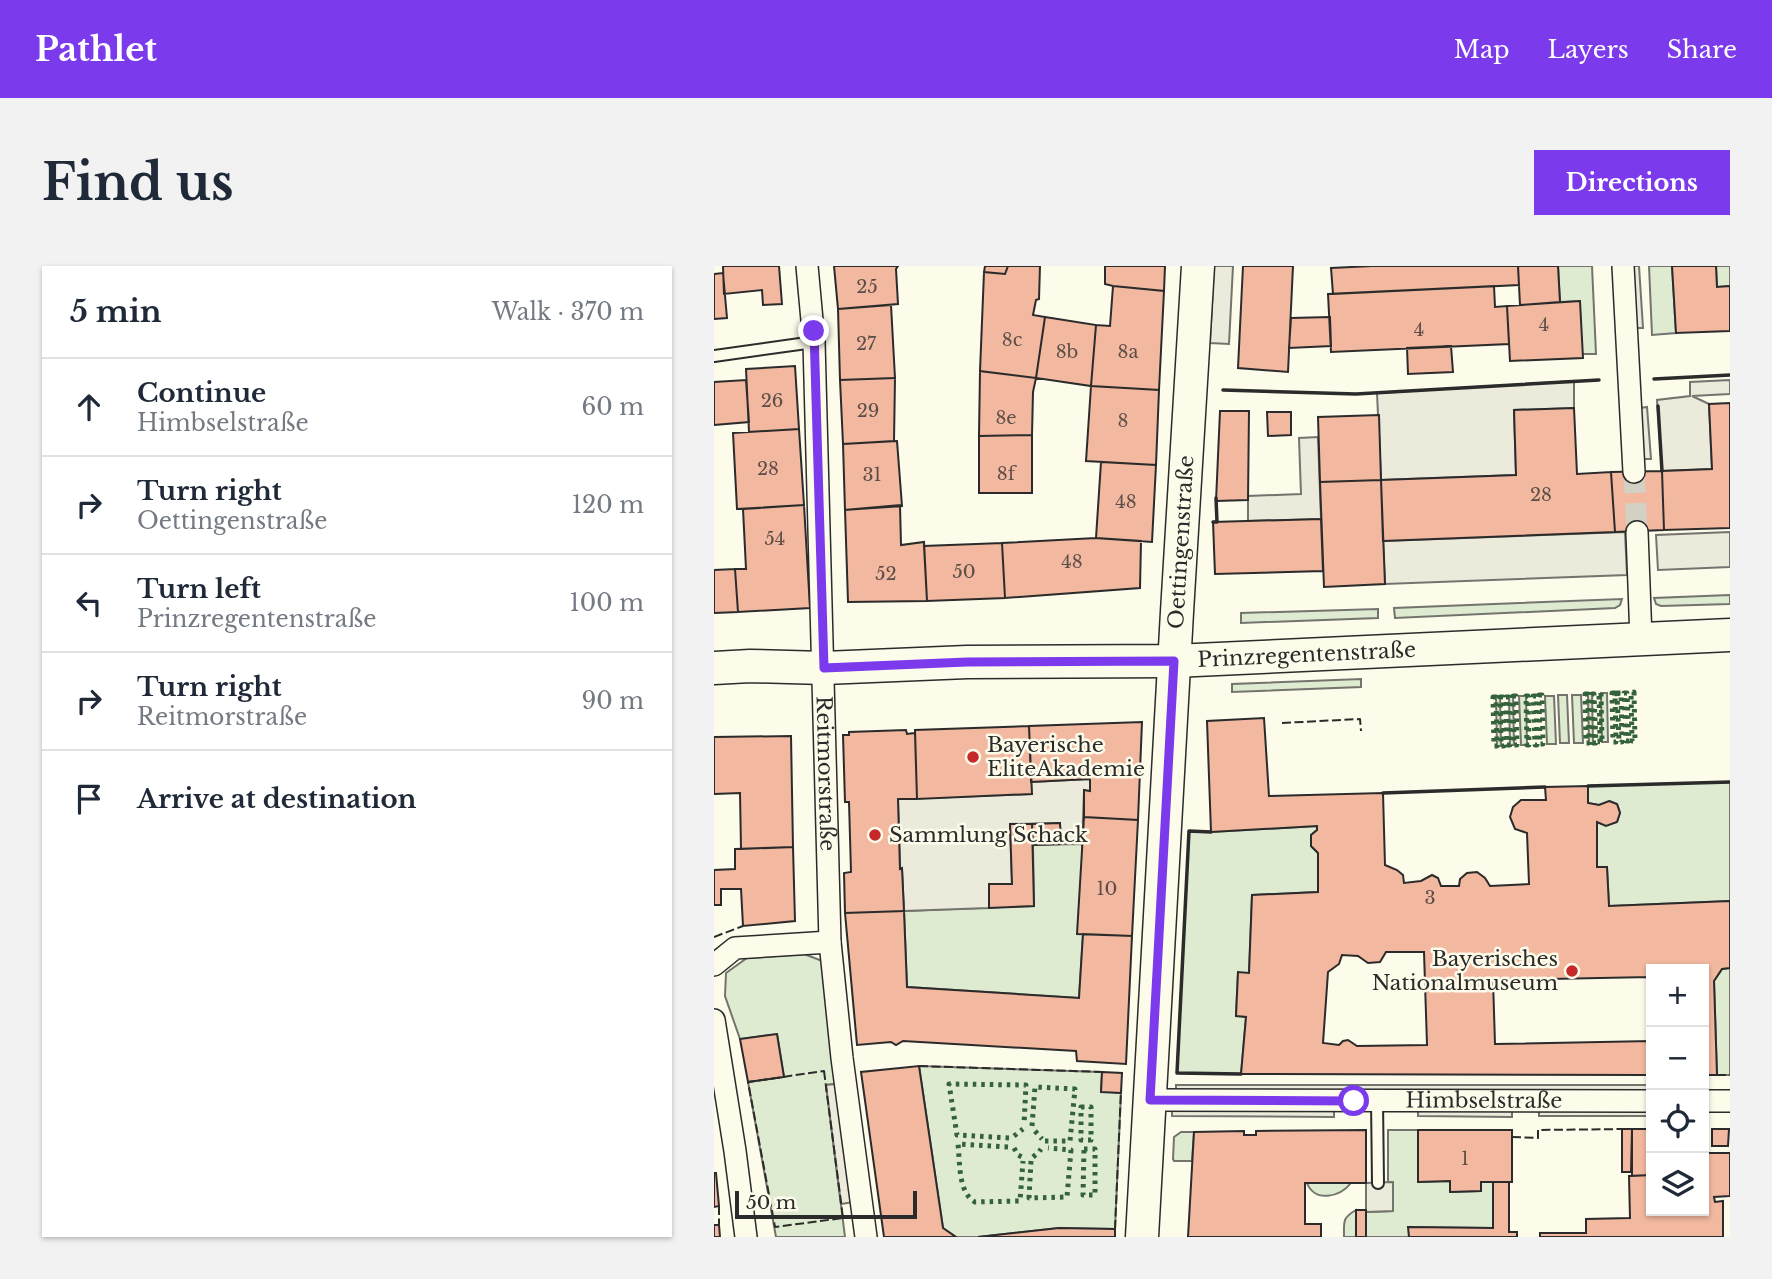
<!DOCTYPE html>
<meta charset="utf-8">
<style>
body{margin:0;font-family:"Libre Baskerville",serif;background:#f2f2f3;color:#1f2937}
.controls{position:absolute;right:21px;bottom:21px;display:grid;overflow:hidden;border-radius:0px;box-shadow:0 2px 5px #0004}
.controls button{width:63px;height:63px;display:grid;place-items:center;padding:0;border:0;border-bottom:2px solid #e0e1e3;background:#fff;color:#1f2937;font:35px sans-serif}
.scale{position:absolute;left:21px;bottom:18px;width:182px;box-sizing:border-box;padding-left:7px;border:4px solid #2b2b2b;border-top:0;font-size:19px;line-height:24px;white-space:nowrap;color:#2b2b2b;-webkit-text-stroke:5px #fdfbea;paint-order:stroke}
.stop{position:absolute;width:21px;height:21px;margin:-16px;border:5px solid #7c3aed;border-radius:50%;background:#fff}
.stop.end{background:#7c3aed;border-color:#fff;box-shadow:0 2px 7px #0008}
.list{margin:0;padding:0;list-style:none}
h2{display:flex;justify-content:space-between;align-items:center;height:91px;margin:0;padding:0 28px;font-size:30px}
h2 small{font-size:23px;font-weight:400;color:#747a83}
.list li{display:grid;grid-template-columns:46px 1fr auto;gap:21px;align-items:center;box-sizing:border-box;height:98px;padding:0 28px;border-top:2px solid #e0e1e3}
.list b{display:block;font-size:26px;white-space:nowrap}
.list p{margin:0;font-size:23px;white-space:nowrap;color:#747a83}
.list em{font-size:23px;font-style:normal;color:#747a83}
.icon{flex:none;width:38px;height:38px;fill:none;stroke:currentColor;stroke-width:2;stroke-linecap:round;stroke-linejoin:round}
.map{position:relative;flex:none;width:1016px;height:971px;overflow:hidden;border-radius:0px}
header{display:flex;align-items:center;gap:42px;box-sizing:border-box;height:98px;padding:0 35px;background:#7c3aed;color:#fff}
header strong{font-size:33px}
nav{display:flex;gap:38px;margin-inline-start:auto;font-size:24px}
.intro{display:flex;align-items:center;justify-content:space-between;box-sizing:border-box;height:168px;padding:0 42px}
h1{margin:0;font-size:49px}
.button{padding:18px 32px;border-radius:0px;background:#7c3aed;color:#fff;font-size:24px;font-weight:700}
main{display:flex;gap:42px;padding:0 42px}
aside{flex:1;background:#fff;border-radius:0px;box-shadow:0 2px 5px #0004}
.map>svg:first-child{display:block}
.green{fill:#deebd1;stroke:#74746e;stroke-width:2}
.parking{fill:#eceadb;stroke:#74746e;stroke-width:2}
.building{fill:#f2b8a0;stroke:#2b2b2b;stroke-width:2;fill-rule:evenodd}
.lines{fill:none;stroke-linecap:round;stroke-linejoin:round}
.street-tunnel{stroke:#d3d1c4;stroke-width:21;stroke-dasharray:21 10;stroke-linecap:butt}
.lane-casing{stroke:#2b2b2b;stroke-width:14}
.street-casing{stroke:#2b2b2b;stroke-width:24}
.secondary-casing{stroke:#2b2b2b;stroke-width:35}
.lane{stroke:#fdfbea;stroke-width:10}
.street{stroke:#fdfbea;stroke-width:21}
.secondary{stroke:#fdfbea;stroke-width:32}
.hedge{stroke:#34623c;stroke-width:5;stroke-dasharray:3.5 5;stroke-linecap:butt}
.fence{stroke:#2b2b2b;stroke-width:2;stroke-dasharray:9 3.5;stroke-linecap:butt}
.wall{stroke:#2b2b2b;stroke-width:3.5}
.route{stroke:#7c3aed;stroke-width:9}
.poi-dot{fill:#c62828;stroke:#fdfbea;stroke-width:2.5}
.labels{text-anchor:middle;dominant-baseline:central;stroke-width:5;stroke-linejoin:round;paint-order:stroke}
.number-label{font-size:18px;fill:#5d4e48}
.street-label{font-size:21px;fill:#2b2b2b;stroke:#fdfbea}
.poi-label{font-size:21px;fill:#2b2b2b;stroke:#fdfbea;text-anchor:start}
</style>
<header>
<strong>Pathlet</strong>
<nav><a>Map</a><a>Layers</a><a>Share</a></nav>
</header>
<div class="intro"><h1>Find us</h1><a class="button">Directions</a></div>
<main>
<aside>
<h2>5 min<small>Walk · 370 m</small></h2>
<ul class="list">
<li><svg class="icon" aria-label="ahead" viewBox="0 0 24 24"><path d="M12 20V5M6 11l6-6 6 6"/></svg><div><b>Continue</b><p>Himbselstraße</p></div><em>60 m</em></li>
<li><svg class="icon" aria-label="right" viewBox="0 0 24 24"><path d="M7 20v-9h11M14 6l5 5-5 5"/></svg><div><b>Turn right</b><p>Oettingenstraße</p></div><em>120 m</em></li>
<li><svg class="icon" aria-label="left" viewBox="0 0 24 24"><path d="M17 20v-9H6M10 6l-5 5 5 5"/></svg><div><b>Turn left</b><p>Prinzregentenstraße</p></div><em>100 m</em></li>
<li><svg class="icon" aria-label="right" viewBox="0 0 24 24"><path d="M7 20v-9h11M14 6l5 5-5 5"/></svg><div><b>Turn right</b><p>Reitmorstraße</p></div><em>90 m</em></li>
<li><svg class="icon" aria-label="arrive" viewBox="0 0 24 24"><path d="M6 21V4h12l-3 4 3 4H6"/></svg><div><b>Arrive at destination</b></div></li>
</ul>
</aside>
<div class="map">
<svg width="1016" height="971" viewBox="0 0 1016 971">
<rect width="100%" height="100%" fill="#fdfbea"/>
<path class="green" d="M844,0H878L882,88H868L865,35L846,36Z
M935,0H958L962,67L938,69Z
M1002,0H1016V20L1003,21Z
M1016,329V338L947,340L942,338L940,332Z
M908,333L906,339L901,342L681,352L680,342Z
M664,343V352L527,357V347Z
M647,413V421L518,426V418Z
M887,427H893L894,476H888Z
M874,428H878L879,477H875Z
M844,429H853L855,477H846Z
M858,429H867L869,477H860Z
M799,430L800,479H796L795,431Z
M805,430H812L813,479H807Z
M831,430H840L842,478H833Z
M782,431H786L787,480H783Z
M1016,516V635L895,640L893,601H883V556L892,559L903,556L906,546L903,538L896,535L885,539L874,537V520Z
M603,560V564L597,569V580L604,587V626L538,629L535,707H524L522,749L532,751L527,808L463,807L475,565L497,566Z
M368,578L369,668L365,732L193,721L190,645L320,640L319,579Z
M90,688L111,696L123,818L112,819L131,971H62L34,816L70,811L63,768L26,773L11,730L12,707L33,692Z
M1016,702V809H1003L1000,715L1008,703Z
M205,800L388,806L387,825L407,827L401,963L345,962L264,971H242L229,962Z
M674,864H704V916L736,915L737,926L766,925L767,916H779V962L695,961V971H652V946L679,945L678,916H674Z
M467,866H480L478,895H460L459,893L460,871Z
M593,917H637C626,931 601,937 593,917Z
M642,944V971H630C630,956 628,952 642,944Z"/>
<path class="parking" d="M500,0H519L515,78L496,77Z
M918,0H925L929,62H921Z
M1016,114V128L978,130L995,138L998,203L948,205L943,134L976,130V116Z
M860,115V142L800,144L802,209L667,214L663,127Z
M933,141L937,193H930L926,142Z
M604,171L607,253L534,255V230L587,228L585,172Z
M911,266L913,309L671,318L669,275Z
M1016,266V301L944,304L942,269Z
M376,513V525H370L368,578H347L346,557L296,558L298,618H275V642L190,645L188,603H186L184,533L317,528V516Z
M131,817L146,935L127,938L112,819Z
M462,819H937V827H462Z
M458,841L620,843V851L458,850Z
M704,841H798V851L704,850Z
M825,842L937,843V850H825Z
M679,916V945L652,946V917Z"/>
<path class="building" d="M9,0H65L68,38L49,39L48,24L10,28Z
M120,0H184L182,3L184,38L124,43Z
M271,0H294L291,8L270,6Z
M294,0H326L325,33L322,34L319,49L331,51L322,112L266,105L270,6L291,8Z
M391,0H451L450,25L399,20L391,18Z
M529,0H579L574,106L524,102Z
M658,0H804L805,19L619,28L617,2Z
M804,0H844L846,36L806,39Z
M958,0H1002L1003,21L1016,20V65L962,67Z
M9,7L13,52L0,53V8Z
M399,20L450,25L445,124L377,120L382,59L396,60Z
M780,20L781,41L793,40L795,78L617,86L614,28Z
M866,35L869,92L796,95L793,40Z
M177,39L181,112L126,114L124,43Z
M331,51L382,59L377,120L322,112Z
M616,51L617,80L575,82L577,52Z
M737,80L739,106L694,108L693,82Z
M81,100L85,163L35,166L32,103Z
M266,105L322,112L319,126L318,169L265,170Z
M181,112L180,175L129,178L126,114Z
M32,114L35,156L0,159V116Z
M377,120L445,124L442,199L372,195Z
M1016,137V262L950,264L948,205L998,203L995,138Z
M860,142L863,208L897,206L901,266L669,275L667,214L802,209L800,144Z
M506,145H535L534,234L502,235Z
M553,146H577V169L554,170Z
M665,149L667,214L606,216L604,151Z
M85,163L90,239L23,243L19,167Z
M318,169V227H265V170Z
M183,175L188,240L131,244L129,178Z
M387,196L442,199L438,276L382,272Z
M948,205L950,264L901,266L897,206Z
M667,214L671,318L610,321L606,216Z
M90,239L96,342L24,346L21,303H32L29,243Z
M186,239L187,279L210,276L213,335L134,336L131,244Z
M607,253L609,305L501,308L499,256Z
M382,272L427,275L426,322L291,332L288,277Z
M288,277L291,332L213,335L210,280Z
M21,303L24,346L0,347V304Z
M550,452L555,530L669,527L671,599L683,604L689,609L690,617L707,615L718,609L724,612L727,620H745L746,613L753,607L763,606L771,612L776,620L815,618L813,567L801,563L796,551L799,541L807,534H832L831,521L874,520V537L885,539L895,535L903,538L906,547L903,556L892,560L883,556V601H893L895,640L1016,635V702L1008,703L1000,715L1003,809H990V703H937V748L936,711L779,714L781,778L937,775V809L527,808L532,751L522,750L524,706L535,707L538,629L604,626V587L597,580V569L603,564V560L497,566L493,455ZM672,686H710L713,779L643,780L634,774L629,775L625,779L609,777L614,706L625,698L628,689L644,690L654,697L666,696Z
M428,456L424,554L370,551V524L376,525V513L317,516L315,460Z
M315,460L318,528L203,533L201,464Z
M192,464L193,468L201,467L203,533H184L186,603L188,602L190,645L131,647L130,607L137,606L135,536H131L129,469H135V466Z
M77,470L79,581L27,583L26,527L0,528V471Z
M370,551L424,554L418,670L363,668Z
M346,557L347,578L319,579L318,558Z
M296,558H318L320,640L275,642V618H298Z
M79,581L81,655L29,660L27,623H7V639H0V604L21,603V583Z
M190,645L193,721L365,732L369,668L418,670L412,798L363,795L362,785L189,775L182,779L177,776L143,779L131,647Z
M63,768L70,811L34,816L26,773Z
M205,800L229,962L242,971H170L147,806Z
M388,806L408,807L407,827L387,826Z
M908,863H918L917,906H908Z
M918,863H937V909L918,910Z
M998,863H1015L1014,880H998Z
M652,864V917H591V958H607V971H474L480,866L530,865V869H542V865Z
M704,864H798V916H767V925L736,926V915L704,916Z
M990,887H1016V930L1000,931L1001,936L1009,935V971H826V967H872V953L916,952L915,910L937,909V945H990Z
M0,907H2L5,940L0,941Z
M779,916H795V966H803V971H695L694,961L779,962Z
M642,944H652V971H642Z
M0,959H5L6,971H0Z
M345,962L401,963V971H264Z"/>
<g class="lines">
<path class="street-tunnel" d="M920,206L923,266"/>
<defs>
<path id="lane" d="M0,90L100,76
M663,835L664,917"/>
<g id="street">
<path id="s1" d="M93,0L100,76L116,676L128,792L152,971"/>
<path d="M909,0L920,206"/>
<path d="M923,266L927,373"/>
<path d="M0,699L21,682L116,676"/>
<path d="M0,754L21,885L32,971"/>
<path id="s2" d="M436,834L937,835"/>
<path d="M990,835H1016"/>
</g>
<g id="secondary">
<path id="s3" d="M0,402L36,400L110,402L253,396L460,395L1016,369"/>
<path id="s4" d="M428,971L463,346L484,0"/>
</g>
</defs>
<use href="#lane" class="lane-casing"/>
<use href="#street" class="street-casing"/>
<use href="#secondary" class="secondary-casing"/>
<use href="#lane" class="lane"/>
<use href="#street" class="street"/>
<use href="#secondary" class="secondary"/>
<path class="hedge" d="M920,426L921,475H918L917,427Z
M887,427L888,476H886L885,428Z
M898,427H901L902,476H899Z
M903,427H907L908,476H905Z
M910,427H913L915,475H912Z
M871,428H874L875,477H872Z
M878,428H880L882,477H879Z
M825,429H828L829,478H826Z
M799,430H802L803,479H800Z
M812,430H814L815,479H813Z
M819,430H822L823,479H821Z
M779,431H782L783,480H780Z
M786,431H789L790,480H787Z
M792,431H795L796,479H793Z
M367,841H377V874H367Z
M318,860L321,821L361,823L356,875H331
M321,865L328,873
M300,870L309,863
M295,872L243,869L235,818L312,819L310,859
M294,881L244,878C246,896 244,927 261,936L306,935L309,895
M300,882L304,889L308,891
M370,883H381V929H369Z
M319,891L325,886L327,883
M317,895L315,932L353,931L357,884L334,882"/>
<path class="fence" d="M568,457L646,453L647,465
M0,671L29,660
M205,800L390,806
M110,805L129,952L61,961L34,816Z
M1003,809H1016
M798,871L824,872V864L913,863
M5,940V959
M401,963L407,824"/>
<path class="wall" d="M940,113L1016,109
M509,124L642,128L885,114
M944,140L948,205
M499,256H503L502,232
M874,520L1016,516
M669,527L831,521
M497,566L475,565L463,807L527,808"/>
</g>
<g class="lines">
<path class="route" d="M100,65L110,402L253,396L460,395L436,834L640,835"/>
</g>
<g class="poi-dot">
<circle cx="259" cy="491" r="7"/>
<circle cx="161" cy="569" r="7"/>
<circle cx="858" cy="705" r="7"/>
</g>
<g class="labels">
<g class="number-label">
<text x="153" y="21">25</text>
<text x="830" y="59">4</text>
<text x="705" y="64">4</text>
<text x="298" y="74">8c</text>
<text x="152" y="78">27</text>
<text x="353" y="86">8b</text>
<text x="414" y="86">8a</text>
<text x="58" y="135">26</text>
<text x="154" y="145">29</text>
<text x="292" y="152">8e</text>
<text x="409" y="155">8</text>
<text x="54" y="203">28</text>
<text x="292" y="208">8f</text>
<text x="158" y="209">31</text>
<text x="827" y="229">28</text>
<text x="412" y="236">48</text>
<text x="61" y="273">54</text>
<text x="358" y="296">48</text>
<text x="250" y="306">50</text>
<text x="172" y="308">52</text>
<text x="393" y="623">10</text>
<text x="716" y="632">3</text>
<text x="751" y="893">1</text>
</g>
<g class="street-label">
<text stroke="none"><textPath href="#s4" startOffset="696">Oettingenstraße</textPath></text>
<text stroke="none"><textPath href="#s3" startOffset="593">Prinzregentenstraße</textPath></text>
<text stroke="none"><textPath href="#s1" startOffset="508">Reitmorstraße</textPath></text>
<text stroke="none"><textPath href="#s2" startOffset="334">Himbselstraße</textPath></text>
</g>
<g class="poi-label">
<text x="273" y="479">Bayerische<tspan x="273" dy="24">EliteAkademie</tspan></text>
<text x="175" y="569">Sammlung Schack</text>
<text x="844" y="693" text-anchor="end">Bayerisches<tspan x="844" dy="24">Nationalmuseum</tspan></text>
</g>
</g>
</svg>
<div class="controls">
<button>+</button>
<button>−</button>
<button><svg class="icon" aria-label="locate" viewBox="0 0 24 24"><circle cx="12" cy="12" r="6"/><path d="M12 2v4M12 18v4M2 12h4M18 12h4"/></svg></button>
<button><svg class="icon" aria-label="layers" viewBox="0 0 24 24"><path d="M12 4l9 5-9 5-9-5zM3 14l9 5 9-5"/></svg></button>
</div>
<div class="scale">50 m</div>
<div class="stop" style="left:640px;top:835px"></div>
<div class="stop end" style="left:100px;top:65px"></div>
</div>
</main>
